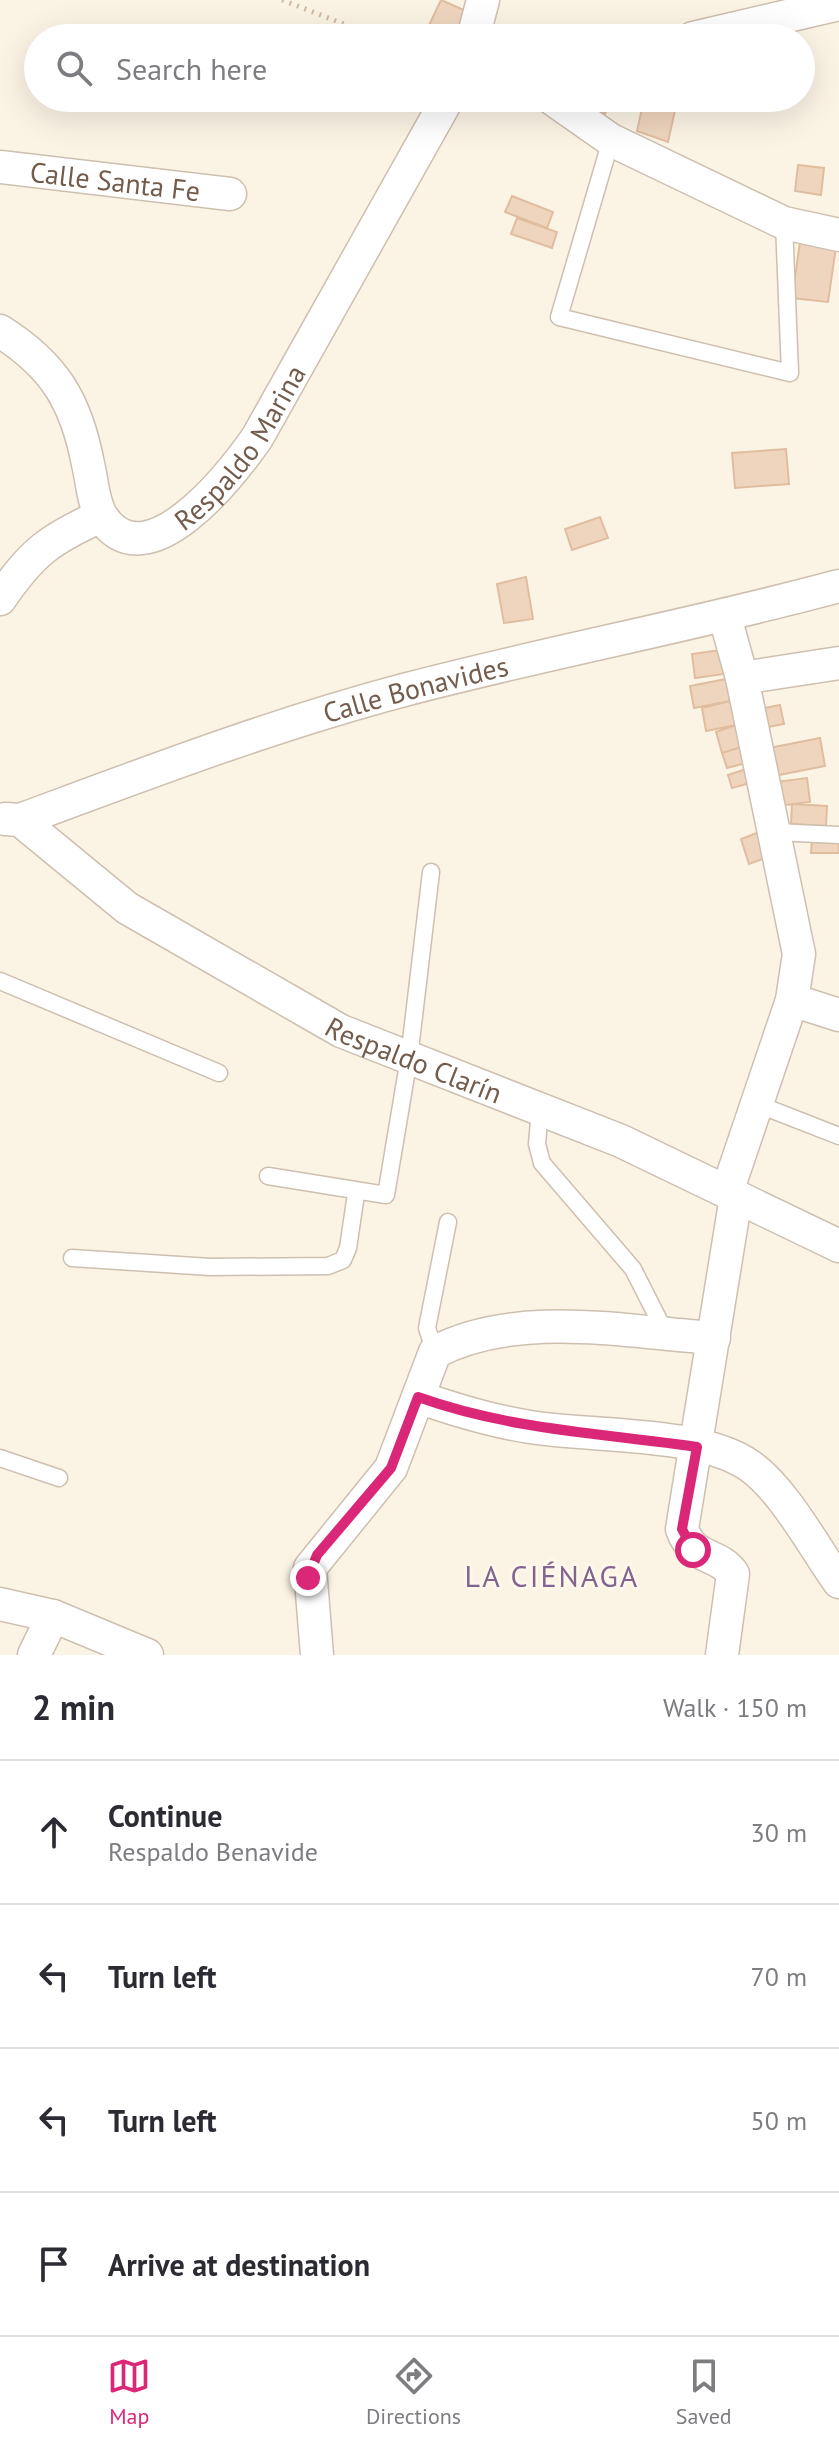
<!DOCTYPE html>
<meta charset="utf-8">
<style>
body{margin:0;font-family:"PT Sans",sans-serif;background:#f7f7f7;color:#2b2b33}
.stop{position:absolute;width:24px;height:24px;margin:-18px;border:6px solid #db2777;border-radius:50%;background:#fff}
.stop.end{background:#db2777;border-color:#fff;box-shadow:0 2px 8px #0008}
.list{margin:0;padding:0;list-style:none}
h2{display:flex;justify-content:space-between;align-items:center;height:104px;margin:0;padding:0 32px;font-size:34px}
h2 small{font-size:26px;font-weight:400;color:#7c7c81}
.list li{display:grid;grid-template-columns:52px 1fr auto;gap:24px;align-items:center;box-sizing:border-box;height:144px;padding:0 32px;border-top:2px solid #e1e1e2}
.list b{display:block;font-size:30px;white-space:nowrap}
.list p{margin:0;font-size:26px;white-space:nowrap;color:#7c7c81}
.list em{font-size:26px;font-style:normal;color:#7c7c81}
.icon{flex:none;width:44px;height:44px;fill:none;stroke:currentColor;stroke-width:2;stroke-linecap:round;stroke-linejoin:round}
.map{position:relative;flex:none;width:839px;height:1655px;overflow:hidden}
.search{position:absolute;background:#fff;box-shadow:0 8px 32px #0002;left:24px;right:24px;top:24px;height:88px;display:flex;align-items:center;gap:20px;box-sizing:border-box;padding:0 28px;border-radius:44px;color:#7c7c81;font-size:30px}
.sheet{height:680px;background:#fff}
nav{display:flex;justify-content:space-around;align-items:center;box-sizing:border-box;height:112px;border-top:2px solid #e1e1e2;background:#fff;font-size:22px;color:#7c7c81}
nav a{display:grid;justify-items:center;gap:4px}
nav .on{color:#db2777}
.map>svg:first-child{display:block}
.building{fill:#efd5be;stroke:#e1bd9f;stroke-width:2}
.lines{fill:none;stroke-linecap:round;stroke-linejoin:round}
.service-casing{stroke:#cebfaf;stroke-width:19}
.minor-casing{stroke:#cebfaf;stroke-width:35}
.path{stroke:#d4b9a1;stroke-width:5;stroke-dasharray:2 6;stroke-linecap:butt}
.service{stroke:#fff;stroke-width:16}
.minor{stroke:#fff;stroke-width:32}
.route{stroke:#db2777;stroke-width:10}
.labels{text-anchor:middle;dominant-baseline:central;stroke-width:6;stroke-linejoin:round;paint-order:stroke}
.street-label{font-size:28px;fill:#735c4c;stroke:#fef8eb}
.neighbourhood-label{font-size:30px;letter-spacing:2px;fill:#83638f;stroke:#fef8eb}
</style>
<div class="map">
<svg width="839" height="1655" viewBox="0 0 839 1655">
<rect width="100%" height="100%" fill="#fbf4e5"/>
<path class="building" d="M441,0L471,13L460,38H423Z
M590,98H610L612,99L605,114L587,105Z
M643,104L675,110L668,142L637,131Z
M798,165L824,168L821,195L795,191Z
M512,196L553,212L547,228L505,212Z
M517,218L557,232L552,248L511,234Z
M800,242L836,247L828,302L792,298Z
M786,449L789,484L735,488L732,453Z
M600,517L608,538L572,550L565,529Z
M526,577L533,619L504,623L497,584Z
M721,650L724,674L695,678L692,654Z
M726,679L730,701L694,708L690,686Z
M730,701L736,725L706,731L702,708Z
M780,705L784,724L763,728L760,709Z
M736,725L748,745L722,753L716,732Z
M820,738L825,766L774,776L769,748Z
M748,745L753,761L727,768L722,753Z
M752,767L757,781L732,788L728,775Z
M807,778L810,802L778,806L775,782Z
M792,804L827,806L826,826L791,824Z
M762,831L771,856L749,864L741,839Z
M812,840H839V853H811Z"/>
<g class="lines">
<defs>
<path id="service" d="M611,140L559,317L790,373L784,223
M774,832L839,835
M0,981L219,1073
M757,1104L839,1136
M540,1109L537,1144L542,1163L633,1269L666,1334
M268,1176L386,1195L409,1058L431,872
M72,1258L210,1267L328,1266L343,1260L348,1248L356,1194
M435,1352L427,1328L448,1222
M0,1458L59,1478"/>
<g id="minor">
<path d="M473,38L483,0"/>
<path d="M693,38L839,4"/>
<path d="M551,98L611,140L784,223L839,235"/>
<path id="s1" d="M0,167L230,194"/>
<path id="s2" d="M0,331C54,365 76,401 88,464C92,480 93,503 102,517C147,585 233,472 257,438L448,98"/>
<path d="M0,599C32,552 50,539 101,516"/>
<path d="M725,617L742,678L839,663"/>
<path id="s3" d="M5,819L20,820C147,773 272,725 404,690C548,652 695,625 839,586"/>
<path id="s4" d="M20,820L127,908L341,1031L621,1141L839,1246"/>
<path d="M792,1000L839,1015"/>
<path d="M727,1192L792,1000L799,954L742,678"/>
<path d="M418,1397C455,1410 491,1421 530,1427C591,1437 701,1431 750,1466C784,1490 814,1547 839,1582"/>
<path d="M0,1604L53,1616L147,1655"/>
<path d="M34,1655L53,1616"/>
<path d="M317,1655L310,1568L391,1468L435,1352C518,1309 624,1332 714,1338"/>
<path d="M722,1655L733,1574C718,1552 693,1561 682,1529L736,1197"/>
</g>
</defs>
<use href="#service" class="service-casing"/>
<use href="#minor" class="minor-casing"/>
<path class="path" d="M282,0L380,38"/>
<use href="#service" class="service"/>
<use href="#minor" class="minor"/>
</g>
<g class="lines">
<path class="route" d="M308,1578L317,1555L391,1468L418,1397C511,1430 600,1433 697,1447L682,1529L693,1550"/>
</g>
<g class="labels">
<g class="street-label">
<text stroke="none"><textPath href="#s1" startOffset="116">Calle Santa Fe</textPath></text>
<text stroke="none"><textPath href="#s2" startOffset="406">Respaldo Marina</textPath></text>
<text stroke="none"><textPath href="#s3" startOffset="432">Calle Bonavides</textPath></text>
<text stroke="none"><textPath href="#s4" startOffset="464">Respaldo Clarín</textPath></text>
</g>
<g class="neighbourhood-label">
<text x="552" y="1575">LA CIÉNAGA</text>
</g>
</g>
</svg>
<div class="stop" style="left:693px;top:1550px"></div>
<div class="stop end" style="left:308px;top:1578px"></div>
<div class="search"><svg class="icon" aria-label="search" viewBox="0 0 24 24"><circle cx="10" cy="10" r="6"/><path d="M15 15l6 6"/></svg>Search here</div>
</div>
<section class="sheet">
<h2>2 min<small>Walk · 150 m</small></h2>
<ul class="list">
<li><svg class="icon" aria-label="ahead" viewBox="0 0 24 24"><path d="M12 20V5M6 11l6-6 6 6"/></svg><div><b>Continue</b><p>Respaldo Benavide</p></div><em>30 m</em></li>
<li><svg class="icon" aria-label="left" viewBox="0 0 24 24"><path d="M17 20v-9H6M10 6l-5 5 5 5"/></svg><div><b>Turn left</b></div><em>70 m</em></li>
<li><svg class="icon" aria-label="left" viewBox="0 0 24 24"><path d="M17 20v-9H6M10 6l-5 5 5 5"/></svg><div><b>Turn left</b></div><em>50 m</em></li>
<li><svg class="icon" aria-label="arrive" viewBox="0 0 24 24"><path d="M6 21V4h12l-3 4 3 4H6"/></svg><div><b>Arrive at destination</b></div></li>
</ul>
</section>
<nav>
<a class="on"><svg class="icon" aria-label="map" viewBox="0 0 24 24"><path d="M3 6l6-2 6 2 6-2v14l-6 2-6-2-6 2zM9 4v14M15 6v14"/></svg>Map</a>
<a><svg class="icon" aria-label="directions" viewBox="0 0 24 24"><path d="M12 3l9 9-9 9-9-9zM9 14v-3h6M13 9l2 2-2 2"/></svg>Directions</a>
<a><svg class="icon" aria-label="saved" viewBox="0 0 24 24"><path d="M7 4h10v16l-5-4-5 4z"/></svg>Saved</a>
</nav>
